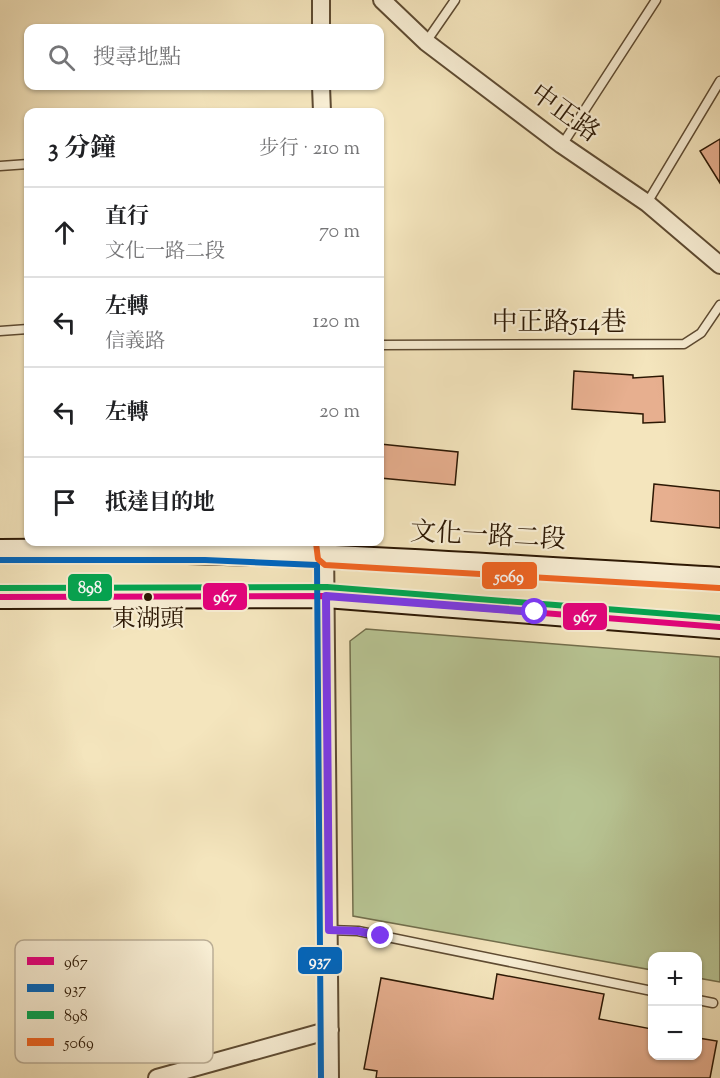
<!DOCTYPE html>
<html lang="zh-TW">
<meta charset="utf-8">
<style>
body{margin:0;font-family:"Sorts Mill Goudy","Noto Serif TC",serif;background:#f2f2f2;color:#202124}
.controls{position:absolute;right:18px;bottom:18px;display:grid;overflow:hidden;border-radius:12px;box-shadow:0 2px 4px #0004}
.controls button{width:54px;height:54px;display:grid;place-items:center;padding:0;border:0;border-bottom:2px solid #e0e0e0;background:#fff;color:#202124;font:30px sans-serif}
.stop{position:absolute;width:18px;height:18px;margin:-14px;border:4px solid #7c3aed;border-radius:50%;background:#fff}
.stop.end{background:#7c3aed;border-color:#fff;box-shadow:0 2px 6px #0008}
.list{margin:0;padding:0;list-style:none}
h2{display:flex;justify-content:space-between;align-items:center;height:78px;margin:0;padding:0 24px;font-size:26px}
h2 small{font-size:20px;font-weight:400;color:#757577}
.list li{display:grid;grid-template-columns:39px 1fr auto;gap:18px;align-items:center;box-sizing:border-box;height:90px;padding:0 24px;border-top:2px solid #e0e0e0}
.list b{display:block;font-size:22px;white-space:nowrap}
.list p{margin:0;font-size:20px;white-space:nowrap;color:#757577}
.list em{font-size:20px;font-style:normal;color:#757577}
.icon{flex:none;width:33px;height:33px;fill:none;stroke:currentColor;stroke-width:2;stroke-linecap:round;stroke-linejoin:round}
.map{position:relative;flex:none;width:720px;height:1078px;overflow:hidden}
.search{position:absolute;background:#fff;box-shadow:0 2px 4px #0004;left:24px;top:24px;width:360px;height:66px;display:flex;align-items:center;gap:15px;box-sizing:border-box;padding:0 21px;border-radius:12px;color:#757577;font-size:22px}
.panel{position:absolute;background:#fff;box-shadow:0 2px 4px #0004;left:24px;top:108px;width:360px;height:438px;border-radius:12px}
.map>svg:first-child{display:block}
.green{fill:#b8c594;stroke:#726e4c;stroke-width:1.5}
.building{fill:#e7af8f;stroke:#2c1804;stroke-width:1.5}
.lines{fill:none;stroke-linecap:round;stroke-linejoin:round}
.lane-casing{stroke:#5e4b32;stroke-width:11}
.street-casing{stroke:#5e4b32;stroke-width:20}
.secondary-casing{stroke:#2c1804;stroke-width:26}
.lane{stroke:#f8eed4;stroke-width:8}
.street{stroke:#f8eed4;stroke-width:16}
.secondary{stroke:#f8eed4;stroke-width:22}
.bus-1-casing{stroke:#f8eed4;stroke-width:10}
.bus-2-casing{stroke:#f8eed4;stroke-width:10}
.bus-3-casing{stroke:#f8eed4;stroke-width:10}
.bus-4-casing{stroke:#f8eed4;stroke-width:10}
.bus-1{stroke:#e5007d;stroke-width:6}
.bus-2{stroke:#0065bd;stroke-width:6}
.bus-3{stroke:#00a651;stroke-width:6}
.bus-4{stroke:#f26522;stroke-width:6}
.route{stroke:#7c3aed;stroke-width:8}
.bus-dot{fill:#2c1804;stroke:#f8eed4;stroke-width:2}
.labels{text-anchor:middle;dominant-baseline:central;stroke-width:4.5;stroke-linejoin:round;paint-order:stroke}
.bus-label{font-size:24px;fill:#2c1804;stroke:#f8eed4}
.street-label{font-size:26px;fill:#2c1804;stroke:#f8eed4}
.key{fill:#f8eed4;stroke:#bbae96;stroke-width:1.5}
.key-label{font-size:16px;fill:#2c1804}
.line-badge{stroke:#f8eed4;stroke-width:2}
.badge-label{font-size:16px;text-anchor:middle;font-weight:bold;fill:#fff}
</style>
<div class="map">
<svg width="720" height="1078" viewBox="0 0 720 1078">
<rect width="100%" height="100%" fill="#f4e5bd"/>
<filter id="stains"><feTurbulence type="fractalNoise" baseFrequency=".00333" numOctaves="4"/><feColorMatrix values="0 0 0 0 .2 0 0 0 0 .09 0 0 0 0 .02 0 0 0 .5 -.17"/></filter>
<radialGradient id="worn" r=".72"><stop offset=".6" stop-color="#630" stop-opacity="0"/><stop offset="1" stop-color="#630" stop-opacity=".3"/></radialGradient>
<path class="green" d="M366,629L720,657V982L698,978V956H652V970L353,916L350,641Z"/>
<path class="building" d="M720,139V183L700,151Z
M574,371L633,375V378L663,376L665,422L643,423V414L572,409Z
M380,444L458,452L455,485L380,478Z
M654,484L720,491V528L651,521Z
M497,974L604,994L599,1019L652,1029V1056H698V1038L717,1041L710,1078H376L377,1071L364,1069L381,978L493,999Z"/>
<g class="lines">
<defs>
<path id="lane" d="M426,42L455,0
M562,145L656,0
M0,166L28,164
M647,203L720,81
M0,331L28,329
M380,345L684,344L701,333L720,305
M329,930L358,931L652,991
M698,1000L713,1003"/>
<path id="street" d="M321,0V28
M382,0L426,42L562,145L647,203L720,265
M321,86L322,112
M325,542L330,1078
M157,1078L330,1030"/>
<path id="secondary" d="M0,551C240,547 480,565 720,579
M0,597L326,596L720,627"/>
</defs>
<use href="#lane" class="lane-casing"/>
<use href="#street" class="street-casing"/>
<use href="#secondary" class="secondary-casing"/>
<use href="#lane" class="lane"/>
<use href="#street" class="street"/>
<use href="#secondary" class="secondary"/>
<defs>
<path id="bus-1" d="M0,597L326,596L720,627"/>
<path id="bus-2" d="M0,560H205L317,565L321,1078"/>
<path id="bus-3" d="M0,588L327,587L720,618"/>
<path id="bus-4" d="M316,543L318,559L325,565L719,588"/>
</defs>
<use href="#bus-1" class="bus-1-casing"/>
<use href="#bus-2" class="bus-2-casing"/>
<use href="#bus-3" class="bus-3-casing"/>
<use href="#bus-4" class="bus-4-casing"/>
<use href="#bus-1" class="bus-1"/>
<use href="#bus-2" class="bus-2"/>
<use href="#bus-3" class="bus-3"/>
<use href="#bus-4" class="bus-4"/>
</g>
<g class="lines">
<path class="route" d="M381,936L358,931L329,930L326,596L535,612"/>
</g>
<circle class="bus-dot" cx="148" cy="597" r="5"/>
<g class="labels">
<g class="bus-label">
<text x="148" y="620">東湖頭</text>
</g>
<g class="street-label">
<text transform="translate(564 114) rotate(36)">中正路</text>
<text x="559" y="323">中正路514巷</text>
<text transform="translate(488 537) rotate(3)">文化一路二段</text>
</g>
</g>
<rect x="15" y="940" width="198" height="123" rx="9" class="key"/>
<rect x="27" y="957" width="27" height="8" fill="#e5007d"/>
<rect x="27" y="984" width="27" height="8" fill="#0065bd"/>
<rect x="27" y="1011" width="27" height="8" fill="#00a651"/>
<rect x="27" y="1038" width="27" height="8" fill="#f26522"/>
<g class="key-label">
<text x="64" y="967">967</text>
<text x="64" y="994">937</text>
<text x="64" y="1021">898</text>
<text x="64" y="1048">5069</text>
</g>
<g class="line-badge">
<rect x="481" y="561" width="57" height="29" rx="6" fill="#f26522"/>
<rect x="67" y="573" width="46" height="29" rx="6" fill="#00a651"/>
<rect x="202" y="582" width="46" height="29" rx="6" fill="#e5007d"/>
<rect x="562" y="602" width="46" height="29" rx="6" fill="#e5007d"/>
<rect x="297" y="946" width="46" height="29" rx="6" fill="#0065bd"/>
</g>
<g class="badge-label">
<text x="509" y="582">5069</text>
<text x="90" y="593">898</text>
<text x="225" y="602">967</text>
<text x="585" y="622">967</text>
<text x="320" y="966">937</text>
</g>
<rect width="100%" height="100%" filter="url(#stains)"/>
<rect width="100%" height="100%" fill="url(#worn)"/>
</svg>
<div class="controls">
<button>+</button>
<button>−</button>
</div>
<div class="stop" style="left:535px;top:612px"></div>
<div class="stop end" style="left:381px;top:936px"></div>
<div class="search"><svg class="icon" aria-label="search" viewBox="0 0 24 24"><circle cx="10" cy="10" r="6"/><path d="M15 15l6 6"/></svg>搜尋地點</div>
<section class="panel">
<h2>3 分鐘<small>步行 · 210 m</small></h2>
<ul class="list">
<li><svg class="icon" aria-label="ahead" viewBox="0 0 24 24"><path d="M12 20V5M6 11l6-6 6 6"/></svg><div><b>直行</b><p>文化一路二段</p></div><em>70 m</em></li>
<li><svg class="icon" aria-label="left" viewBox="0 0 24 24"><path d="M17 20v-9H6M10 6l-5 5 5 5"/></svg><div><b>左轉</b><p>信義路</p></div><em>120 m</em></li>
<li><svg class="icon" aria-label="left" viewBox="0 0 24 24"><path d="M17 20v-9H6M10 6l-5 5 5 5"/></svg><div><b>左轉</b></div><em>20 m</em></li>
<li><svg class="icon" aria-label="arrive" viewBox="0 0 24 24"><path d="M6 21V4h12l-3 4 3 4H6"/></svg><div><b>抵達目的地</b></div></li>
</ul>
</section>
</div>
